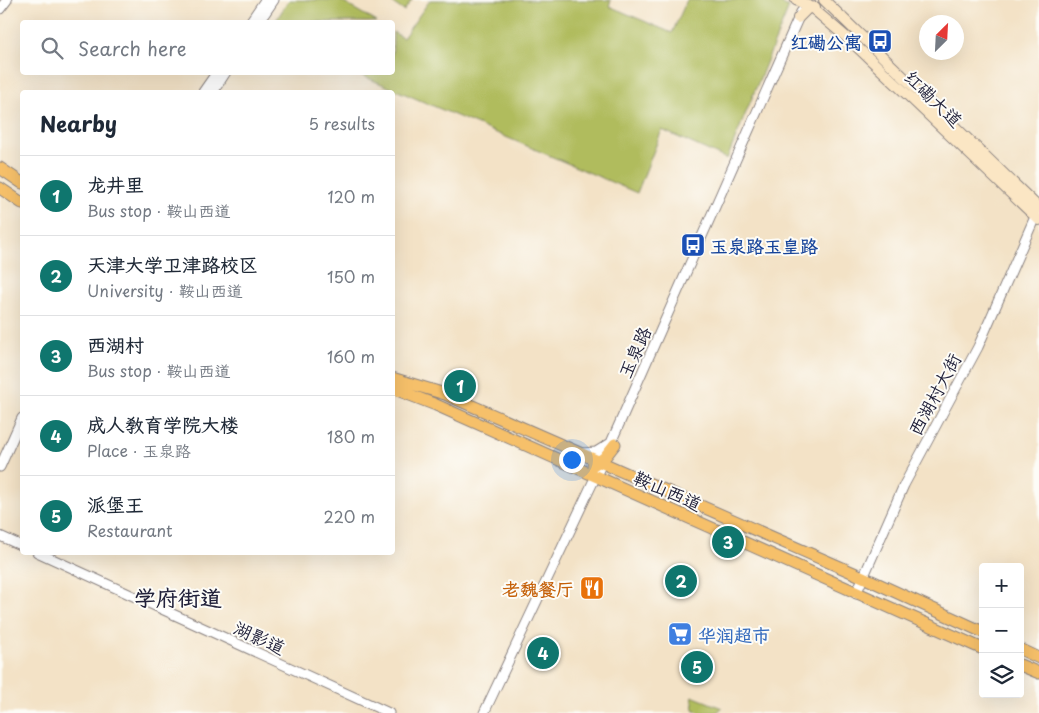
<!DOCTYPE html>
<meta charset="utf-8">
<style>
body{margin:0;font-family:"Playpen Sans","LXGW WenKai TC",sans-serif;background:#f6f6f7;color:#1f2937}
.controls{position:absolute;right:15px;bottom:15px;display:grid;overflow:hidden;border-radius:5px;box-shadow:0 5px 20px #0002}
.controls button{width:45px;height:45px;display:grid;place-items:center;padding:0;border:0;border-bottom:1px solid #e0e1e3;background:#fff;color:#1f2937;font:25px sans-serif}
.compass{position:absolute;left:919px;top:15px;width:45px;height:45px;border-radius:50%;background:#fff;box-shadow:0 5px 20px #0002;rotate:24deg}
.you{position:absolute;left:571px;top:459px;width:18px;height:18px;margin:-12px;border:4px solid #fff;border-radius:50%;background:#1a73e8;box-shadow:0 0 0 8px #1a73e833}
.badge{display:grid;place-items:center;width:32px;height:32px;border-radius:50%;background:#0f766e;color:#fff;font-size:16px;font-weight:700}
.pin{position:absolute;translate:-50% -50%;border:2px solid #fff;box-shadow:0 1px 5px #0006}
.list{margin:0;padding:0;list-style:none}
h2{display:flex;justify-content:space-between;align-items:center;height:65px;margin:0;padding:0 20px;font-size:21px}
h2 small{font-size:16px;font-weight:400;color:#747a83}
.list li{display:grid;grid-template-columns:32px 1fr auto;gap:15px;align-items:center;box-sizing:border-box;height:80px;padding:0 20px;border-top:1px solid #e0e1e3}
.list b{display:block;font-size:19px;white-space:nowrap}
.list p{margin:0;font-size:16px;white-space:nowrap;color:#747a83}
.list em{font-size:16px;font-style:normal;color:#747a83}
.icon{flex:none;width:28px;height:28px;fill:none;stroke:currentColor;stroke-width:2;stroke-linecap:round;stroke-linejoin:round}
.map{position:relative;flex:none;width:1039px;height:713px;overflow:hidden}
.search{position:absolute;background:#fff;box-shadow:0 5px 20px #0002;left:20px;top:20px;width:375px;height:55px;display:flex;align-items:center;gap:12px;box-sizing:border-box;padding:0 18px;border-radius:5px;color:#747a83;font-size:19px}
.panel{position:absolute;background:#fff;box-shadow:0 5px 20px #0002;left:20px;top:90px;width:375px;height:465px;border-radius:5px}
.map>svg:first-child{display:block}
.green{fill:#b0bc5d;stroke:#696f4c}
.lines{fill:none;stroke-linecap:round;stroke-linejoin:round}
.tertiary-casing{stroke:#8a8280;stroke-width:11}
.secondary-casing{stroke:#8a8280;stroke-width:12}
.primary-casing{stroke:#8a8280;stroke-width:13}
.tertiary{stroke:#fff;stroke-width:9}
.secondary{stroke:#fbe6c4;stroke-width:10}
.primary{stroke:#f6c06b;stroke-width:11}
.labels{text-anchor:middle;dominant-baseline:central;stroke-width:4;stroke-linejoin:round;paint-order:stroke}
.transit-label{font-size:18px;font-weight:bold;fill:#164399;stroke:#fdfcf7;text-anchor:end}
.street-label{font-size:18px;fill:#22223b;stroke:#fdfcf7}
.food-label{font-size:18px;font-weight:bold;fill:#c56008;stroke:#fdfcf7;text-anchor:end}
.shop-label{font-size:18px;font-weight:bold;fill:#366cbe;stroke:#fdfcf7;text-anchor:start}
.district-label{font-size:22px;font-weight:bold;fill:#22223b;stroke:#fdfcf7}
</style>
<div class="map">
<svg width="1039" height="713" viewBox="0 0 1039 713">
<rect width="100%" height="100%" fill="#fdfcf7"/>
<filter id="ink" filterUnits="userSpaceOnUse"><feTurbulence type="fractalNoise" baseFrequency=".02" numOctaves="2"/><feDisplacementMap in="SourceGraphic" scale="10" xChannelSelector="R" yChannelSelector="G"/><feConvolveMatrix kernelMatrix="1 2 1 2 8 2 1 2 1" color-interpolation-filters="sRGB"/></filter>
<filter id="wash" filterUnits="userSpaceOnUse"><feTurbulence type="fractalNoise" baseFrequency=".0096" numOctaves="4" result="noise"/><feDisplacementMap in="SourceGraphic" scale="20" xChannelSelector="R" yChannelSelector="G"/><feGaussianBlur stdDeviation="1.12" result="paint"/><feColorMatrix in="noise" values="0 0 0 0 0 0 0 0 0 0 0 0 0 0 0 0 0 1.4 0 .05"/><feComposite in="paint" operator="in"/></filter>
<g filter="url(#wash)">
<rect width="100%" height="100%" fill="#f3e2c6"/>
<path class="green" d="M289,0H339L377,22H275Z
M388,0H412L404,11Z
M430,0H611L609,6L672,33L687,0H773L789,7L727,159L662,130L637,193L356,73L392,72L393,32L403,38Z
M692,696L722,708L716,713H699L694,709Z"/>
</g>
<g filter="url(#ink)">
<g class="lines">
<defs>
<path id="tertiary" d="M0,9L7,0
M250,22L265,0
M259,22L274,0
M203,92L217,72
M213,92L226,72
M582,453L596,452L609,444
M0,467L22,418
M0,536L22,546
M37,552L389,713
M856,594L904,485L978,347L1038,210
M484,713L602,463L801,12"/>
<path id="secondary" d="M796,0L811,7L853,43L1039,220
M824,0L1039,208
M798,18L807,9L815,7"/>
<path id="primary" d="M0,168L22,183
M0,188L22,203
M392,378L445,394L863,577L983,632
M392,388L436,405L983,649
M593,465L604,458L615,444
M1020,649L1039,658
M1020,665L1039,673"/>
</defs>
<use href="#tertiary" class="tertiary-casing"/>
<use href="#secondary" class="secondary-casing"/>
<use href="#primary" class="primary-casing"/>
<use href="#tertiary" class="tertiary"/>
<use href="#secondary" class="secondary"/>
<use href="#primary" class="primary"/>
</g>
</g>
<defs>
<symbol id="bus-square" viewBox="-11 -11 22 22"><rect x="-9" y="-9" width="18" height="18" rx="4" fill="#1a4fb4" stroke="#fdfcf7"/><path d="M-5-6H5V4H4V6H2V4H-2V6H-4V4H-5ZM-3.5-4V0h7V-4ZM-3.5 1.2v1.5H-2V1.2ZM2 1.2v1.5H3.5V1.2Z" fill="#fff"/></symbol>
<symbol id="restaurant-square" viewBox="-11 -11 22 22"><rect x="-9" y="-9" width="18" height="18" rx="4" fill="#e8710a" stroke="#fdfcf7"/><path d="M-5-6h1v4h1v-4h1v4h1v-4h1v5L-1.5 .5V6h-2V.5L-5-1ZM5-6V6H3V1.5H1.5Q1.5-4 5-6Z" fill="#fff"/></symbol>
<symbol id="supermarket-square" viewBox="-11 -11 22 22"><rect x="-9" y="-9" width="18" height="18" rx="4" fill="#3f7fe0" stroke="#fdfcf7"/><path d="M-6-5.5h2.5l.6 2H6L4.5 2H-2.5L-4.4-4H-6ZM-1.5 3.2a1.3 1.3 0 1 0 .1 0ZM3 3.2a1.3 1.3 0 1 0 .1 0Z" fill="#fff"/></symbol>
</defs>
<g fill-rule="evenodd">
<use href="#bus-square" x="866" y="27" width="28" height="28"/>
<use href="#bus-square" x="679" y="231" width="28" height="28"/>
<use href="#restaurant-square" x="578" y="574" width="28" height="28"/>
<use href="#supermarket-square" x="666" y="620" width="28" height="28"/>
</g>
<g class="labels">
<g class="transit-label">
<text x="862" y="41">红磡公寓</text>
<text x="710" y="245" text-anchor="start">玉泉路玉皇路</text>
</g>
<g class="street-label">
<text transform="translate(934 98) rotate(44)">红磡大道</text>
<text transform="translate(634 352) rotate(-66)">玉泉路</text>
<text transform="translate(934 394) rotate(-62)">西湖村大街</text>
<text transform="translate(668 490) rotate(24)">鞍山西道</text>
<text transform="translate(260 637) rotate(25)">湖影道</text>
</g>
<g class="food-label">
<text x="574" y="588">老魏餐厅</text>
</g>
<g class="shop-label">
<text x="698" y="634">华润超市</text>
</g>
<g class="district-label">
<text x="178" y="596">学府街道</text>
</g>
</g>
</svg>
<div class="controls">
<button>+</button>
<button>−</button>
<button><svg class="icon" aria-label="layers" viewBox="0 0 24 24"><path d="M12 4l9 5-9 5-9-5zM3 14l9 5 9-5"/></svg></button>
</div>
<svg class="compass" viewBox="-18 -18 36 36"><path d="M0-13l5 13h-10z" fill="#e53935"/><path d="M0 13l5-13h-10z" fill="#747a83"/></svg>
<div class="you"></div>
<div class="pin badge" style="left:460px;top:386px">1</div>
<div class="pin badge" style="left:681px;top:581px">2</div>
<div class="pin badge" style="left:728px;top:542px">3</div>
<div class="pin badge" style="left:543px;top:653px">4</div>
<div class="pin badge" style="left:697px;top:667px">5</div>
<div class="search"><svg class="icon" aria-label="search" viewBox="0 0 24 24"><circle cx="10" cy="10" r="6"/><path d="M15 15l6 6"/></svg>Search here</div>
<section class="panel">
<h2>Nearby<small>5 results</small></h2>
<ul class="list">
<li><span class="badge">1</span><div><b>龙井里</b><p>Bus stop · 鞍山西道</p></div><em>120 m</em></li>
<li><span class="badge">2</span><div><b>天津大学卫津路校区</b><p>University · 鞍山西道</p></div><em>150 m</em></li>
<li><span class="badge">3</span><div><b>西湖村</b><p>Bus stop · 鞍山西道</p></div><em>160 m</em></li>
<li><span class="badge">4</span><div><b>成人教育学院大楼</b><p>Place · 玉泉路</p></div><em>180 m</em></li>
<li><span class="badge">5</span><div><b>派堡王</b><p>Restaurant</p></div><em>220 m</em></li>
</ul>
</section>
</div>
